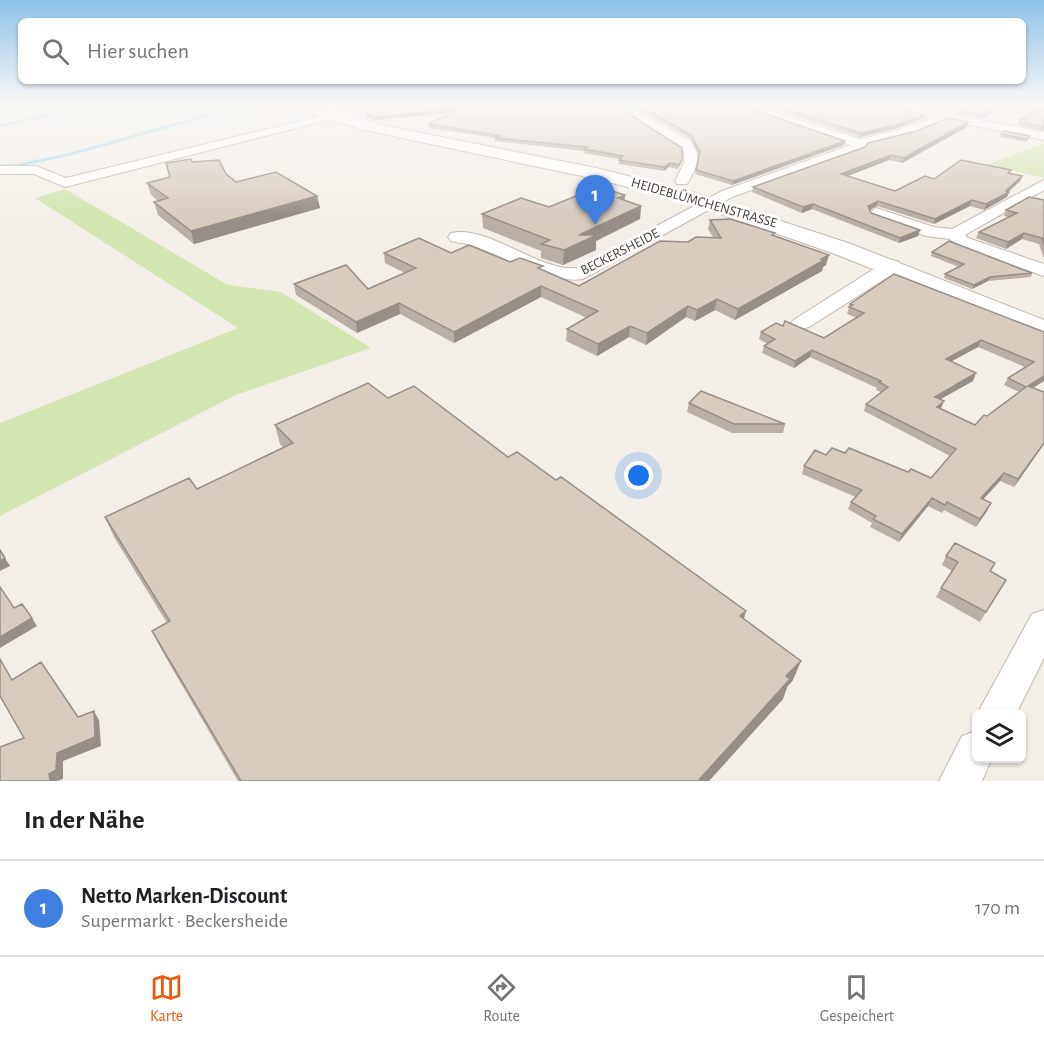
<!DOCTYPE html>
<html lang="de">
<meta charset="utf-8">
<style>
body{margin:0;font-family:"Alegreya Sans",sans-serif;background:#f6f6f6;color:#202124}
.controls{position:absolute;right:18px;bottom:18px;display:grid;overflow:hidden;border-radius:9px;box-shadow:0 2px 4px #0004}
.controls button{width:54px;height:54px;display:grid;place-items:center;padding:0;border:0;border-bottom:2px solid #e0e0e0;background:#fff;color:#202124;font:30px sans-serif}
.you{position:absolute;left:639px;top:476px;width:21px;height:21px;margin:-15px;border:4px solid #fff;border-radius:50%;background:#1a73e8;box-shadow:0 0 0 9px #1a73e833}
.badge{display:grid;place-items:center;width:39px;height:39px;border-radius:50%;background:#ea580c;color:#fff;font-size:20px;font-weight:700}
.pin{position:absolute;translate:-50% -50px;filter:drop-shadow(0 2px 3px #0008)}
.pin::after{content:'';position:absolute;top:32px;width:21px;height:18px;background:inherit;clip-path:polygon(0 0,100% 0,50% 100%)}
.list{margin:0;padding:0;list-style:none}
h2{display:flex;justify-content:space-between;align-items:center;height:78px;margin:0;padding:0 24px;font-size:26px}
h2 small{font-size:20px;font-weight:400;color:#757577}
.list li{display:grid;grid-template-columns:39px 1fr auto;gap:18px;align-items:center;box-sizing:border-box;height:96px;padding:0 24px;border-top:2px solid #e0e0e0}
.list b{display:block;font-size:22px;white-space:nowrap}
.list p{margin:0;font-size:20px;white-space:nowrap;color:#757577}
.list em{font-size:20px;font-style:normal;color:#757577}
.icon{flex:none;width:33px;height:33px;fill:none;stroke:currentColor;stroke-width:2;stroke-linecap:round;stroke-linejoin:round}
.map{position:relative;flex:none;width:1044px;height:781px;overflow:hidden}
.search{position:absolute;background:#fff;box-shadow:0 2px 4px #0004;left:18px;right:18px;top:18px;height:66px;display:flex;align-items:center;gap:15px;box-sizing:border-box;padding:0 21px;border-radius:9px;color:#757577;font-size:22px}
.sheet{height:174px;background:#fff}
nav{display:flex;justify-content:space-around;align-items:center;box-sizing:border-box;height:84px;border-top:2px solid #e0e0e0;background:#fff;font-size:16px;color:#757577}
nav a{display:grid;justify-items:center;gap:3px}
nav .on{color:#ea580c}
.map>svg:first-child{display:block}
.green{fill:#d4e6b2}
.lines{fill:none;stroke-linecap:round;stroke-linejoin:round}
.stream{stroke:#a7d8ee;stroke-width:3}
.minor-casing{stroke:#c2b8ae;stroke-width:2}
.tertiary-casing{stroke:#c2b8ae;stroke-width:2}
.minor{fill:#fff;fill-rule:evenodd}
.tertiary{fill:#fff;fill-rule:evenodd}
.wall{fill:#baafa6;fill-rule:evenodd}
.shaded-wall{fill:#978f87}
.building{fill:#d8ccc1;stroke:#978f87;stroke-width:1.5;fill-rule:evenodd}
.labels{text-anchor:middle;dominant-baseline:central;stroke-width:6;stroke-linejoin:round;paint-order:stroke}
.far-street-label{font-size:14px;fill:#473f37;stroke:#fff}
</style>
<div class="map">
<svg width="1044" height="781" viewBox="0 0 1044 781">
<rect width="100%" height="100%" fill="#f3efe8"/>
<path class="green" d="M1044,143V178L987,165Z
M65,189L228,285L281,292L371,348L236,395L0,516V423L238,328L35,198Z"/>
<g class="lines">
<path class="stream" d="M0,126L85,105
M0,166L20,165L75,153L243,105"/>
<defs>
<path id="minor" d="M366,105H387L65,187L34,174H0V166H36L66,178Z
M612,105H626L689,140C703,154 697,168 687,184H677L675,181L684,163V151Z
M734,105H752L860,139L895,131L932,118L881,105H906L942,112L953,105H967L954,115L1044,132V140L945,120L915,133L865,146L863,150L732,197L583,279C545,284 509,258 474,246C467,243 459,243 451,241L448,237L451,233C488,224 540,273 578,268L722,191L851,145Z
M1044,180V190L965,235L968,238L1044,264V276L956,246L950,239L926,236L870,216L868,213L876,208L934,227L952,229Z
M892,260L899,262L901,266L899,270L809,327L802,329L795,327L791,323L795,319L885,262Z
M1044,610V658L1016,714H977L1032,614Z
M976,731V758H992L982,781H939L962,736Z"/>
<path id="tertiary" d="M294,105H315L386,126L596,168L696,193L851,244L1044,320V337L835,254L683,201L596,179L364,130L317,116Z"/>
</defs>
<use href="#minor" class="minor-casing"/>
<use href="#tertiary" class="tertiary-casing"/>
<use href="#minor" class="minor"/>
<use href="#tertiary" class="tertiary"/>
</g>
<path class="wall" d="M615,105L682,162L678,169L669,167L664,171L619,164V159L583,153L584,151L495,141V138L429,128V124L452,113L374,120L367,118L364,110Z
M631,105H739L845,141L844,145L732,185L695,174L699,155L691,139Z
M761,105H888L925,115L924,118L894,129L860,137Z
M920,105H949L942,110Z
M1005,105L982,118L959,114L961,110Z
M1027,105H1044V131L1017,125L1019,121L1031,113Z
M968,122L967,127L902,163L889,160L848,176L895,191L934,179L1011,170L1010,173L1022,176L1020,181L1008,192H1009L1007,197L984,210L970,206L934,224L877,206L870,210L871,213L920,230L918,236L899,243L812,209L802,213L752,192L753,187L917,131Z
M1001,134L1029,139L1026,142L1000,137Z
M192,162L226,174L236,182L317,196L320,208L194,244L158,215L154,202L158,201L151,195L147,183L170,177L166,163Z
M625,195L624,200L641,206L640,219L596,241V250L563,265L541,258V251L483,228L482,214L549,207Z
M1044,200V259L1039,244L1022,239L1006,249L976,238L979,232L1009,217L1004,216L1006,210Z
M710,220L774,235L826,265L823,267L822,271L735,320L715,310L695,321L686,317L646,345L629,337L597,356L566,341L567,329L587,318L541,297L454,343L400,314L357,333L296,295L294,284L368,289L405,273L385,263L384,253H451L510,262L543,270L579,286L688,242L713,237L708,229Z
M932,252L1032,273L1031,277L988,281L972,289L944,278L945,274L959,267L931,256Z
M850,304L1044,332V381L1033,388L1044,392V444L1014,487L1000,481L983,499L991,503L987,511L976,527L944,510L942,513L928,506L899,542L870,527L872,523L848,509L851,502L856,497L802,474L804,466L826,455L845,453L931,478L950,456L864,411L866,404L881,392L876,390L877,388L810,357L794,368L762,353L764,346L768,344L759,339L761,332L783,326L824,338L857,318L847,314ZM978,347L1025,367L1008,378L1004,385L1019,392L975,425L940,409L941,408L940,399L973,381L951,361Z
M388,398L508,457L744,619L793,680L787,687L783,699L709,781H238L162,651L152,631L167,623L114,537L105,517L197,489L283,448L280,444L275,425Z
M689,403L785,424L783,433H732L687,412Z
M946,556L990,571L1006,580L980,622L936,597L941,588L952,571L942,565Z"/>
<path class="shaded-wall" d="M1000,105H1005L982,118L984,115Z
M461,108V112L374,120V117Z
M925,115L924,118L894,129L860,137L861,133Z
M968,122L967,127L902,163L904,158Z
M845,141L844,145L732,185L733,181Z
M891,155L889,160L840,179L841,174Z
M670,163L669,167L664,171V167Z
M1022,176L1020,181L1007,193L1009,192L1007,197L984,210L986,204L1006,191Z
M625,195L624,209L618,198Z
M317,196L320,208L194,244L191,231Z
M972,200L970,206L934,224L935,219Z
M878,201L877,206L867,211L868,206Z
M813,204L812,209L802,213L803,207Z
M641,206L640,219L596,241V250L563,265L564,250L579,235Z
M920,230L918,236L899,243L900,238Z
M1024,233L1022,239L1006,249L1008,242Z
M829,255L826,265L823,267L822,271L735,320L738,309Z
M990,277L988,281L972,289L974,285Z
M541,286V297L454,343V332Z
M717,299L715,310L695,321L697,310Z
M399,303L400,314L357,333L356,322Z
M688,306L686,317L646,345L647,333Z
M630,326L629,337L597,356L598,344Z
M981,340L978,347L943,366L946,359Z
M812,350L810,357L794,368L795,361Z
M976,373L973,381L932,404L935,397Z
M1044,376V381L1024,393L1028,386Z
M944,401L941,408L934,415L937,407Z
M1044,443V444L1014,487L1018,479Z
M1004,473L1000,481L977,506L981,498Z
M932,498L928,506L899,542L902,534Z
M991,503L987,511L976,527L980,519Z
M5,558L10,566L0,571V561Z
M746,611L741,630L740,616Z
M32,618L37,626L0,648V637Z
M801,661L793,680L787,687L783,699L709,781H698L786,676Z
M94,711L99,720L101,746L63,761V779L57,781H50L49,774L57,753Z"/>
<path class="building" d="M381,105H615L682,148V159L679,165L670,163L664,167L619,160L623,156L584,149L587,147L495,138L501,136L429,124L461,108L374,117L367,115L364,110Z
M638,105H739L845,141L733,181L696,170L700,152L691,135Z
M772,105H888L925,115L895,125L861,133Z
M967,105H1000L984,115L961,110Z
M1030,105H1044V127L1019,121L1034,111Z
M947,118L968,122L904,158L891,155L841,174L895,191L925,176L934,179L961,160L1011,170L1008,173L1022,176L1006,191L1009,192L986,204L972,200L935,219L878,201L868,206L871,213L920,230L900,238L813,204L803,207L753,187L865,147L868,143L917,131Z
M1005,131L1030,136L1027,139L1001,134Z
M191,159L192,162L219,160L226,174L236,182L276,172L317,196L191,231L154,202L168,198L147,183L170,177L166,163Z
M598,187L625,195L618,198L641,206L579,235H597L564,250L541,244L550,240L482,214L521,198L549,207Z
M1029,197L1044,200V245L1042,238L1024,233L1008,242L979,232L1017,213L1006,210Z
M730,219L775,233L772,235L829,255L821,259L824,260L738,309L717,299L697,310L688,306L647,333L630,326L598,344L567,329L598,311L541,286L454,332L399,303L356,322L294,284L346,265L368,289L416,268L384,253L419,238L451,253L469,245L510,262L520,258L543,266L538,268L579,286L660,241L688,242L696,237L721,238L710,220Z
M949,241L1032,273L990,277L974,285L945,274L964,264L932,252Z
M894,274L1044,332V376L1028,386L1044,392V443L1018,479L1004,473L981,498L991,503L980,519L947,502L945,505L932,498L902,534L873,519L876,516L851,502L862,490L804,466L815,450L826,455L832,448L845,453L849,448L908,472L911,469L931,478L956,449L866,404L888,387L879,382L881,381L812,350L795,361L764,346L775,339L761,332L776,323L783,326L785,321L824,338L864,313L849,307L853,305L850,304ZM981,340L1034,362L1008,378L1026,387L987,416L984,415L975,425L937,407L944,401L935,397L976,373L946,359Z
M368,383L388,398L414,386L508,457L517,452L556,480L561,477L746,611L740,616L801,661L786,676L790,679L698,781H241L152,631L170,621L105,517L189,478L197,489L293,443L275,425Z
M701,391L785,424H734L689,403Z
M955,543L995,563L990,571L1006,580L986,612L941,588L958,562L946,556Z
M0,550L5,558L0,561Z
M0,587L14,608L22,604L32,618L0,637Z
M0,659L12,680L41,662L78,717L94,711L95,737L57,753L56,770L49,774L50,781H0V747L24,738L0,696Z"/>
<linearGradient id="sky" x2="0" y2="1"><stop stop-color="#8ec2ea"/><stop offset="0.49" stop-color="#faf8f5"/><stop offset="1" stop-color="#faf8f5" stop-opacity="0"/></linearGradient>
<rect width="1044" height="215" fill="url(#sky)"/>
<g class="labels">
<g class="far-street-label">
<text transform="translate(704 203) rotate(16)">HEIDEBLÜMCHENSTRASSE</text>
<text transform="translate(620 252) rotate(-27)">BECKERSHEIDE</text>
</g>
</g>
</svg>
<div class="controls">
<button><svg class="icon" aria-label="layers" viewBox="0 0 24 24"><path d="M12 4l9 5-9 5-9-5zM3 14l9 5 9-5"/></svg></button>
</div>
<div class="you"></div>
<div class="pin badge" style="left:595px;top:225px;background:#3f7fe0">1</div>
<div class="search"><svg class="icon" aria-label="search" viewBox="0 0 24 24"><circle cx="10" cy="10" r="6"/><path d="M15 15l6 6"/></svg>Hier suchen</div>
</div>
<section class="sheet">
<h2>In der Nähe<small></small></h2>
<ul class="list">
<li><span class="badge" style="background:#3f7fe0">1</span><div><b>Netto Marken-Discount</b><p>Supermarkt · Beckersheide</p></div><em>170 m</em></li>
</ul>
</section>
<nav>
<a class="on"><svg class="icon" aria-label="map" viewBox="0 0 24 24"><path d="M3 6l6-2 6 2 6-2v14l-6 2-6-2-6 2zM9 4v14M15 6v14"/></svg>Karte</a>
<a><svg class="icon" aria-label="directions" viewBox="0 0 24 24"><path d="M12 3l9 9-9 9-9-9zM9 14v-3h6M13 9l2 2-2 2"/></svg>Route</a>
<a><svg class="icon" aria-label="saved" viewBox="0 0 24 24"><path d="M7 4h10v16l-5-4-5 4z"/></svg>Gespeichert</a>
</nav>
